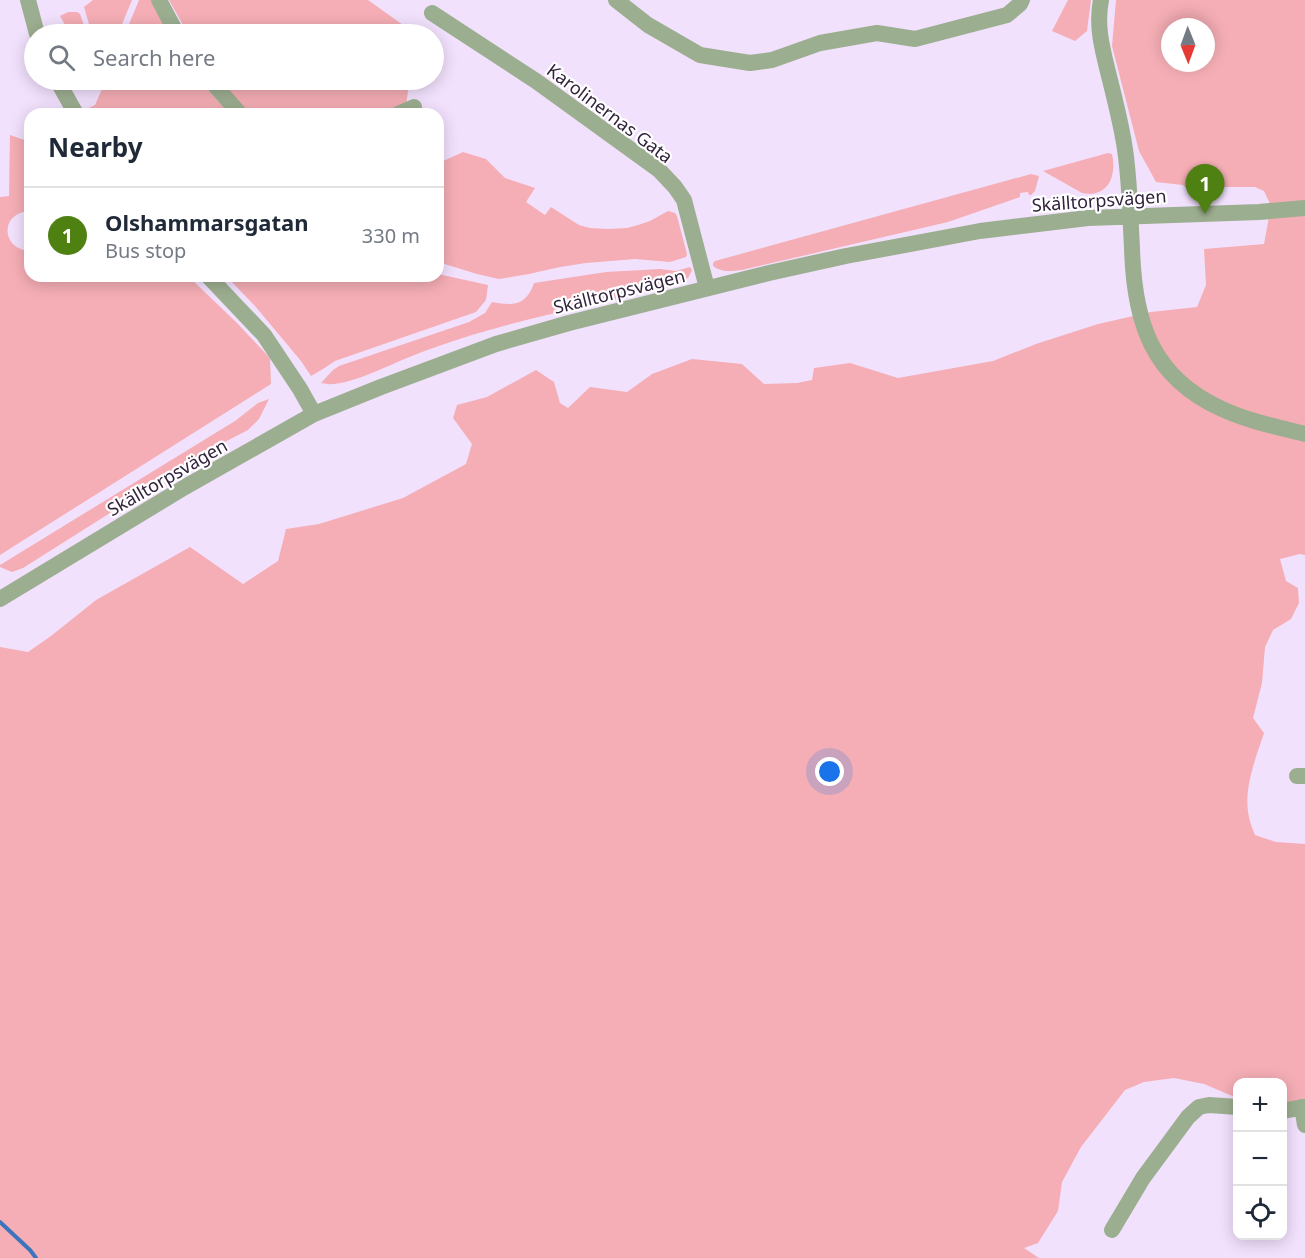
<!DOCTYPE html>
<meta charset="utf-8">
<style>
body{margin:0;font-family:"Noto Sans",sans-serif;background:#f6f6f7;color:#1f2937}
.controls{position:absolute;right:18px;bottom:18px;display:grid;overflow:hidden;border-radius:12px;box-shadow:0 3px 15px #0003}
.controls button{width:54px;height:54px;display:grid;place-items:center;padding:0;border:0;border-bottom:2px solid #e0e1e3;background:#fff;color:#1f2937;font:30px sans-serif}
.compass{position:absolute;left:1161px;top:18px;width:54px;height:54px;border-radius:50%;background:#fff;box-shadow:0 3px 15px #0003;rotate:179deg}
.you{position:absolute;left:830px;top:772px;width:21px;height:21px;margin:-15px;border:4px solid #fff;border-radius:50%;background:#1a73e8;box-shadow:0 0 0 9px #1a73e833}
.badge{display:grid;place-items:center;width:39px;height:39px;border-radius:50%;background:#4e8012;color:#fff;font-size:20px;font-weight:700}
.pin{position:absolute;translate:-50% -50px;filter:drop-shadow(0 2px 3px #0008)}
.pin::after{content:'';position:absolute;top:32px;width:21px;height:18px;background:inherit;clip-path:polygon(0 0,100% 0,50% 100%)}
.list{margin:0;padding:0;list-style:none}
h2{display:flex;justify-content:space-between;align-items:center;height:78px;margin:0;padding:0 24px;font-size:26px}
h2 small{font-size:20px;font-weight:400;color:#747a83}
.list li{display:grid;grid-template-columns:39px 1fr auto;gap:18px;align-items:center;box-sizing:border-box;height:96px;padding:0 24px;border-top:2px solid #e0e1e3}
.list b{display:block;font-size:22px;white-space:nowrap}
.list p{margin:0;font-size:20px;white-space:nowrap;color:#747a83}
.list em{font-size:20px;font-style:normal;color:#747a83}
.icon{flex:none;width:33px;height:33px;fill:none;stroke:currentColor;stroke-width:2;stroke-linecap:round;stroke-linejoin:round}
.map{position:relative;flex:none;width:1305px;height:1258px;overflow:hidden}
.search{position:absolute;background:#fff;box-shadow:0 3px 15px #0003;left:24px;top:24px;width:420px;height:66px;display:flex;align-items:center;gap:15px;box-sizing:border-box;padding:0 21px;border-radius:33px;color:#747a83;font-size:22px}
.panel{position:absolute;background:#fff;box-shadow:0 3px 15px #0003;left:24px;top:108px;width:420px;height:174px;border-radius:18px}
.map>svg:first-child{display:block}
.green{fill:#f5aeb5;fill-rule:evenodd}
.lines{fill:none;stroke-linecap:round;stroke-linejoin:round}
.stream{stroke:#3c75bd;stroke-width:4}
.minor{stroke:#9cae90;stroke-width:16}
.labels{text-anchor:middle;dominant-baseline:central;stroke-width:4.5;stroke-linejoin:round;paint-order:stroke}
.street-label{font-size:18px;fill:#32223c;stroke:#fff}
</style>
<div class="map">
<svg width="1305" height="1258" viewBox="0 0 1305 1258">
<rect width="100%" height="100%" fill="#f2e1fd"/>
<path class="green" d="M93,0H132L118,34H92L84,7Z
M139,0H151L171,34H125Z
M169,0H368L403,25L398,34H188Z
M1068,0H1091L1087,31L1075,41L1052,31Z
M1116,0H1305V555L1300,554L1280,559L1286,581L1298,588L1299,603L1291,619L1273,630L1265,647L1262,683L1253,718L1264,733C1255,760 1243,790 1249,817C1250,823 1253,830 1255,835L1276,842L1305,844V1100L1283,1105L1282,1082H1238L1237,1098L1204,1084L1174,1078L1144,1082L1125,1090L1081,1147L1062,1182L1058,1211L1038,1243L1024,1248L1039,1258H0V647L28,652L51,636L96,600L190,547L243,584L278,561L286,529L319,524L403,498L466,464L472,444L453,418L457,405L487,397L536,370L554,382L560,403L568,408L590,387L627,392L652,374L692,359L742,364L764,384L797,383L812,380L814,368L850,363L898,378L993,361L1036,344L1098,324L1151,312L1197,307L1206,285L1204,249L1264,244L1271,206L1264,191L1255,187H1214L1197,198L1183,185L1156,182L1139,151L1112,46ZM1170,27H1206V63H1170Z
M68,12H77L80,14L87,34H70L60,16Z
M106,80H199L230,114H92L89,108L95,105Z
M220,80H404L409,84L406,106L389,114H248Z
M10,135L30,142V211C0,212 0,249 30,251V276H188L237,323L270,358L271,384L0,555V197L9,196Z
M463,152L486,159L505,178L535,188L526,202L545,215L551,207L579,225L590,228L608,229L627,228L638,225L650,221L668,211L675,213L677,216L687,254L686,257L670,262L635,259L586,263L560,267L529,274L499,279L477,274L438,262V159L441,162Z
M1108,153L1112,154C1117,176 1108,198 1082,193L1043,171Z
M1031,174L1039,176L1035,191L1031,195H1029L1028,192L1020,193V197L948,222L742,270C732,271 722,273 713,266V263L715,261Z
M690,267L692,270L688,278L672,286C585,307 495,323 412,356C390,364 343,390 321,383L333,370L339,366L469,322L485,313L492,302C513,306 526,306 534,283L606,272L660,269L676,271Z
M438,274L488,285L486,300L476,312L335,361L323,369L311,376L301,361L255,306L226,276H438Z
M269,399L259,419L248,430L213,448L23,568L12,572L0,567V565L235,421L258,403Z"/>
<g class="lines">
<path class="stream" d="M0,1222L30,1250L36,1258"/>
<path class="minor" d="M28,0L37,34
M159,0L177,34
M616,0L648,25L700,55L750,63L772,60L820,43L877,33L915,39L1007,15L1020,4L1022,0
M1101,0C1096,25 1102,48 1108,72C1114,96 1120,119 1124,143C1130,178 1130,214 1132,248C1134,321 1151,377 1222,409C1248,421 1277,427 1305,434
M432,13L536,81L659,170L675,187L684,200L707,288
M57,80L76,114
M210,80L240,114
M398,114L414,107
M208,276L264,335L300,389L314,414
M0,599L185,487L314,414L381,387L496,344L569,323L769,273L846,256L980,231L1088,218L1259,212L1305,208
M1297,776H1305
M1302,1107L1305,1125
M1282,1111L1305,1107
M1112,1230L1143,1178L1188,1117L1199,1107L1209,1105L1238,1107"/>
</g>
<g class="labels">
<g class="street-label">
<text transform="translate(610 113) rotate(37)">Karolinernas Gata</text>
<text transform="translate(1099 200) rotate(-4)">Skälltorpsvägen</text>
<text transform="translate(619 291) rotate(-14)">Skälltorpsvägen</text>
<text transform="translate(167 477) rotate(-30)">Skälltorpsvägen</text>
</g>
</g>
</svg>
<div class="controls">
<button>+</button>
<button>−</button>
<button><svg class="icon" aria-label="locate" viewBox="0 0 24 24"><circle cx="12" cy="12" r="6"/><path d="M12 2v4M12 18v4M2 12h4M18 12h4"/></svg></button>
</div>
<svg class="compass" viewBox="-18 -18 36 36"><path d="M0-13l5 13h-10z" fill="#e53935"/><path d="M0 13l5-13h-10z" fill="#747a83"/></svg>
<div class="you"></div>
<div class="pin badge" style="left:1205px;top:214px">1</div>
<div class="search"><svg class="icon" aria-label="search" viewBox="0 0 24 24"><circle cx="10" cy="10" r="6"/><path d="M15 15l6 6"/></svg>Search here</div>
<section class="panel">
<h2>Nearby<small></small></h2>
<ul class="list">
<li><span class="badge">1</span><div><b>Olshammarsgatan</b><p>Bus stop</p></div><em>330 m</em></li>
</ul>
</section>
</div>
